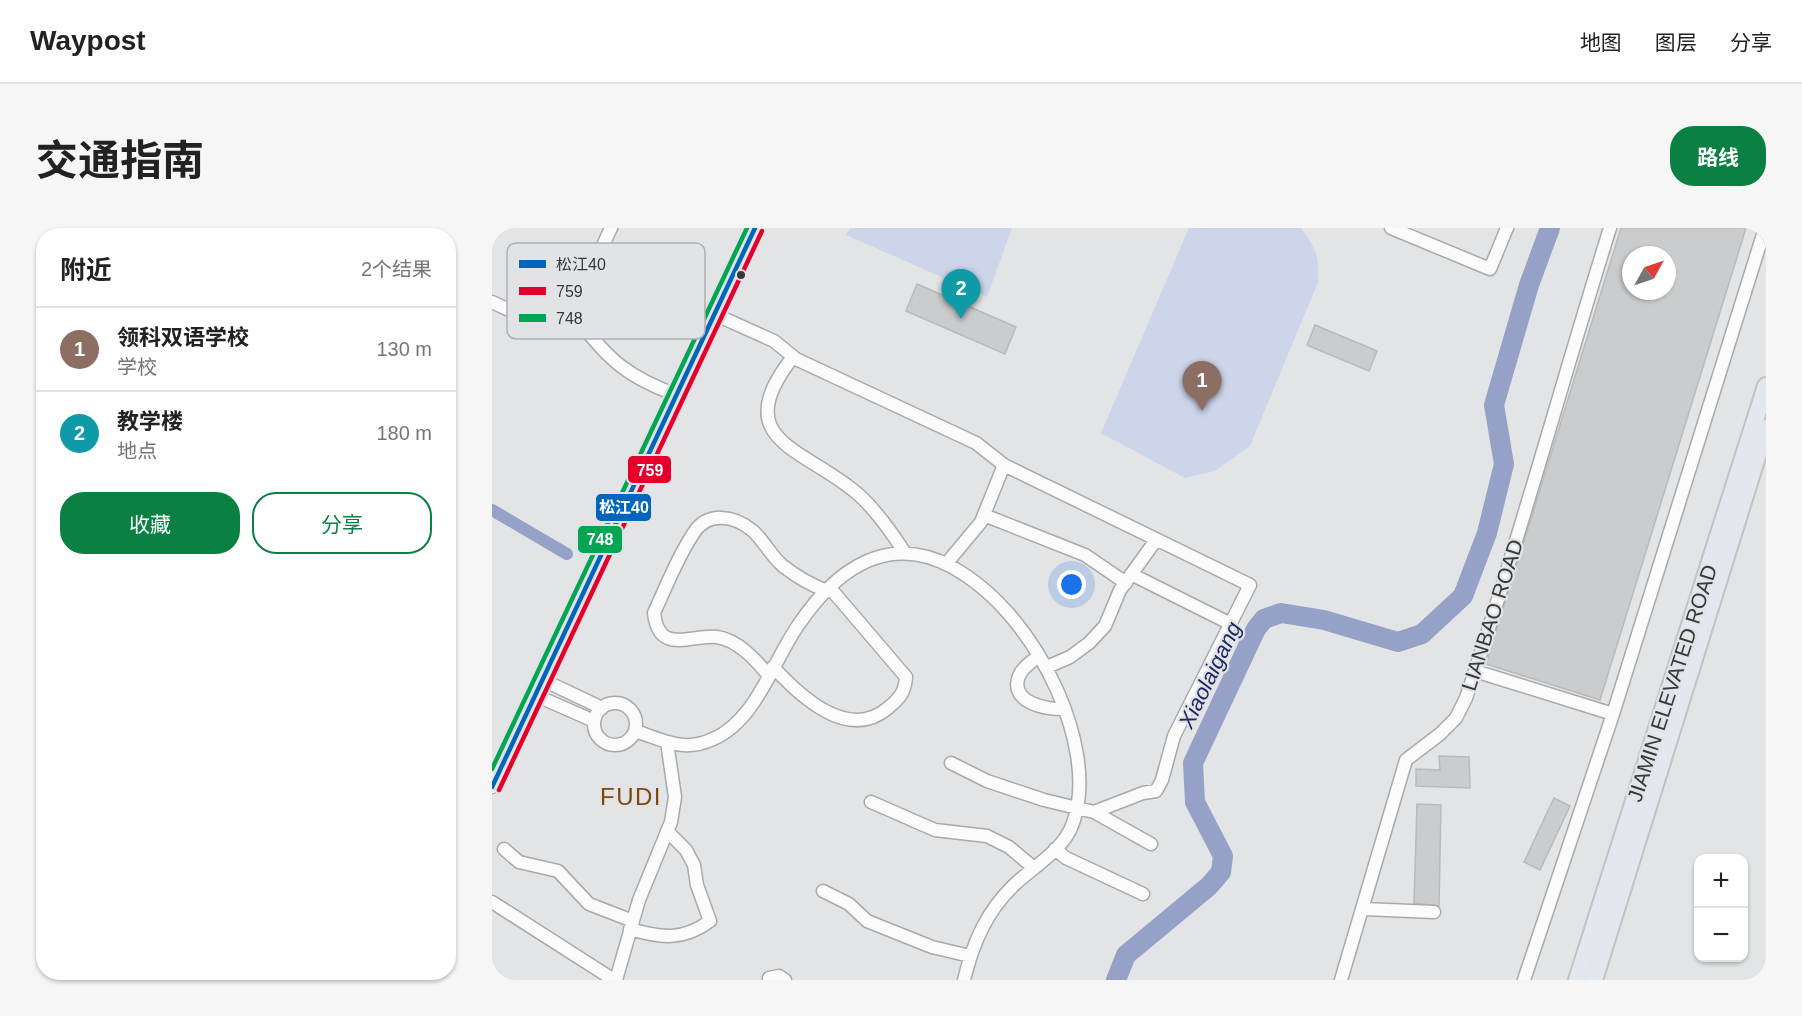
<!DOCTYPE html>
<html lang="zh">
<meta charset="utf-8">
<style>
body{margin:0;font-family:Helvetica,"Noto Sans SC",sans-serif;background:#f6f6f6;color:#222}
.controls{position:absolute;right:18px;bottom:18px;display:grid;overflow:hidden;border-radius:12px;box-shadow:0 2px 4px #0004}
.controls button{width:54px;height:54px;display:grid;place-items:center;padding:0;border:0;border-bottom:2px solid #e0e0e0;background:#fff;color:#222;font:30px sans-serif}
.compass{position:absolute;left:1130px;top:18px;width:54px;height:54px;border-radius:50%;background:#fff;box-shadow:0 2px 4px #0004;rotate:50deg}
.you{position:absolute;left:580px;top:357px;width:21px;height:21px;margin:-15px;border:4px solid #fff;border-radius:50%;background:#1a73e8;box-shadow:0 0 0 9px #1a73e833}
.badge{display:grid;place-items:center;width:39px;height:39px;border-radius:50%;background:#0b8043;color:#fff;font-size:20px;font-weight:700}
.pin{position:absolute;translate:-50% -50px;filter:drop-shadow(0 2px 3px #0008)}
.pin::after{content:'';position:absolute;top:32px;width:21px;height:18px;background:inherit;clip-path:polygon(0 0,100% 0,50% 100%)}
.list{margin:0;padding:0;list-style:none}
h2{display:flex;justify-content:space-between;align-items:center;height:78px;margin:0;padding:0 24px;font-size:26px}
h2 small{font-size:20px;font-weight:400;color:#767676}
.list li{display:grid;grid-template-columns:39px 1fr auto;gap:18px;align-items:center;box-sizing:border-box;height:84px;padding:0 24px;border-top:2px solid #e0e0e0}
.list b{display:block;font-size:22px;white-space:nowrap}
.list p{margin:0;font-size:20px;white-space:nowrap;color:#767676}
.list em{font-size:20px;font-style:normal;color:#767676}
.actions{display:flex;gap:12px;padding:18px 24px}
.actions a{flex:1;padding:14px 0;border:2px solid #0b8043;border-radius:24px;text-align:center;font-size:21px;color:#0b8043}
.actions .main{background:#0b8043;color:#fff}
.map{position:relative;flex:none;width:1274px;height:752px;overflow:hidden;border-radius:24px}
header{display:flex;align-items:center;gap:36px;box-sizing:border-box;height:84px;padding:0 30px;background:#fff;border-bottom:2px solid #e0e0e0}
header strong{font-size:28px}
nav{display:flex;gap:33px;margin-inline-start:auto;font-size:21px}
.intro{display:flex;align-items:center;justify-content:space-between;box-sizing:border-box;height:144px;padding:0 36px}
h1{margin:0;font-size:42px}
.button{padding:15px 27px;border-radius:24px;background:#0b8043;color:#fff;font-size:21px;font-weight:700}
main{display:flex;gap:36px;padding:0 36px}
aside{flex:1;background:#fff;border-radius:24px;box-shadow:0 2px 4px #0004}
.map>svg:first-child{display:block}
.green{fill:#cdd5eb}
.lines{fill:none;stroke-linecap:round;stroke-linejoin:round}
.canal{stroke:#95a1c6;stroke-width:12}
.river{stroke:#95a1c6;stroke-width:20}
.building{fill:#cbcccd;stroke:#b9babb;stroke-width:1.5;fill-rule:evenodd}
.minor-casing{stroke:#a8a9aa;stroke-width:15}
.highway-casing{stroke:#c1c2c3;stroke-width:20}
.minor{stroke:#fbfbfb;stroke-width:12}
.highway{stroke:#e5e7ef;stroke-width:16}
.bus-1-casing{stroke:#e2e3e6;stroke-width:9}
.bus-2-casing{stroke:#e2e3e6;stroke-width:9}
.bus-3-casing{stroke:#e2e3e6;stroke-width:9}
.bus-1{stroke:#0065bd;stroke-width:4.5}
.bus-2{stroke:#e4002b;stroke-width:4.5}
.bus-3{stroke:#00a651;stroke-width:4.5}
.bus-dot{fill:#373839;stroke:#e2e3e6;stroke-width:2}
.labels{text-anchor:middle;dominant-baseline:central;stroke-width:4.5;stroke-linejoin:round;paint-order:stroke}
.street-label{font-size:21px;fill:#373839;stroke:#e2e3e6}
.water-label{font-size:22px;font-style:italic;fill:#1b2766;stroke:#e2e3e6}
.quarter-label{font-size:24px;letter-spacing:1.5px;fill:#7f480e;stroke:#e2e3e6}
.key{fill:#e2e3e6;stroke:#afb0b2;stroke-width:1.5}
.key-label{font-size:16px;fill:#373839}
.line-badge{stroke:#e2e3e6;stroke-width:2}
.badge-label{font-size:16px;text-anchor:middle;font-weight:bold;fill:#fff}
</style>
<header>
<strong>Waypost</strong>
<nav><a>地图</a><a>图层</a><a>分享</a></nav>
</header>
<div class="intro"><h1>交通指南</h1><a class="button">路线</a></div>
<main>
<aside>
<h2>附近<small>2个结果</small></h2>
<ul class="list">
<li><span class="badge" style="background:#8d6e63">1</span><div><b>领科双语学校</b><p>学校</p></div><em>130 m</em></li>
<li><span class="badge" style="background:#0f9aa8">2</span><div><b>教学楼</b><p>地点</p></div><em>180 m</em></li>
</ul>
<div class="actions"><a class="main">收藏</a><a>分享</a></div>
</aside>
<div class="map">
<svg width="1274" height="752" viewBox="0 0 1274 752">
<rect width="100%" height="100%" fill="#e3e4e5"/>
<path class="green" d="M358,0H520L495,69L354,7Z
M697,0H809C825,22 827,27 826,54L758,218L723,243L693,250L609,205Z"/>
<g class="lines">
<path class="canal" d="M0,282L75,326"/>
<path class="river" d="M624,752L634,727L717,658L729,644L731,628L703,574L701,535L764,401L772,391L789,385L832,392L906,414L930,406L971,368L995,305L1012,236L1002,177L1037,57L1058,0"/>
</g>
<path class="building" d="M1129,0H1254L1108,472L994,436ZM1139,27H1175V63H1139Z
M425,56L524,99L513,126L414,83Z
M823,97L885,123L877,143L815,117Z
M947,528L977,529L978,560L924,558V541L948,542Z
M1062,570L1078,578L1048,642L1032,634Z
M925,576L949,577L947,678L922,675Z"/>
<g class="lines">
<defs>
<path id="minor" d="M119,0L108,24L88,94C117,133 138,150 185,167
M899,0L998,41L1015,0
M0,74L32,89L92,99
M222,86L282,113L304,131L484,215L512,237L758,357L682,508L670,552L664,563L651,565L602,584
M301,129C234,214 314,220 367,267C385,283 400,305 413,325
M492,287L593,327L634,355
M454,336L489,294L512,237
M639,346L739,396
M547,428C540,433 530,440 527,448C516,475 556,482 573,481
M281,439C308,468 356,514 396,480C408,470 413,464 414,449L338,360
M555,439L578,429L597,415L613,398L628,362L664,312
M983,443L1121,486
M277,448C264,432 246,412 225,409C199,406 167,428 162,385C174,359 185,330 201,306C215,283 242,287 261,303C272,313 279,328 291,338C305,349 319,357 335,363
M51,452L110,480
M43,467L102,493
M102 496a21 21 0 1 1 42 0a21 21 0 1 1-42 0Z
M143,503C172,512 191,525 221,511C264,493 282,431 307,396C344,342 395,304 460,339C507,365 543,413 565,462C582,500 596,553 581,595C572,622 542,638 522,657C494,684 481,715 472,752
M459,535L495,553L552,572L602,584L659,616
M0,559L263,0
M379,574L443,602L495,608L517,619L542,640
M12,621L27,634L66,643L97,676L141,693
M563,621L574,630L651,666
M331,663L357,676L375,693L440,719L478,728
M0,674L122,752
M872,681L942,684
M138,701C169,710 191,713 218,693L205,657L202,637L194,622L175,603
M277,750L287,748L293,752
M124,752L147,672L179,594L183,569L175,514
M849,752L914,532L948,506L964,490L974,470C1027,314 1069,156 1118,0
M1032,752L1121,486L1273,0"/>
<path id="highway" d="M1085,752L1274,158
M1102,752L1274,200"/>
</defs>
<use href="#minor" class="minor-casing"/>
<use href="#highway" class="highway-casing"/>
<use href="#minor" class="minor"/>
<use href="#highway" class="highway"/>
<defs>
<path id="bus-1" d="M0,559L263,0"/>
<path id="bus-2" d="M7,562L270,3"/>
<path id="bus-3" d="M0,541L255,0"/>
</defs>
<use href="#bus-1" class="bus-1-casing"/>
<use href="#bus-2" class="bus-2-casing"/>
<use href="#bus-3" class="bus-3-casing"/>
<use href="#bus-1" class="bus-1"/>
<use href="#bus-2" class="bus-2"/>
<use href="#bus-3" class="bus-3"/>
</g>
<circle class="bus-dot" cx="249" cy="47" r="5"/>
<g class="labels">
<g class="street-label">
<text transform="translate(1000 387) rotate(-72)">LIANBAO ROAD</text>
<text transform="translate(1180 455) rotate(-72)">JIAMIN ELEVATED ROAD</text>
</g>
<g class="water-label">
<text transform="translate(718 447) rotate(-64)">Xiaolaigang</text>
</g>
<g class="quarter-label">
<text x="139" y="568">FUDI</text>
</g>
</g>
<rect x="15" y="15" width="198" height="96" rx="9" class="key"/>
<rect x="27" y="32" width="27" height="8" fill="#0065bd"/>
<rect x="27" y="59" width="27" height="8" fill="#e4002b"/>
<rect x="27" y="86" width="27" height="8" fill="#00a651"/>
<g class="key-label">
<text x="64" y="42">松江40</text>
<text x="64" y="69">759</text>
<text x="64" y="96">748</text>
</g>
<g class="line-badge">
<rect x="135" y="227" width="45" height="29" rx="6" fill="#e4002b"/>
<rect x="103" y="265" width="57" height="29" rx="6" fill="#0065bd"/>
<rect x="85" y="297" width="46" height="29" rx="6" fill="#00a651"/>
</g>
<g class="badge-label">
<text x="158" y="248">759</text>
<text x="132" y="285">松江40</text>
<text x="108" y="317">748</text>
</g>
</svg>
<div class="controls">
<button>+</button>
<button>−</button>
</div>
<svg class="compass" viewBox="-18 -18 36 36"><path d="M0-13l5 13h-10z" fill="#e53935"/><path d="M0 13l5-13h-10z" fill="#767676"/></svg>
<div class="you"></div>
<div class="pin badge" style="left:710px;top:183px;background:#8d6e63">1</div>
<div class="pin badge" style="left:469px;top:91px;background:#0f9aa8">2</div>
</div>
</main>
